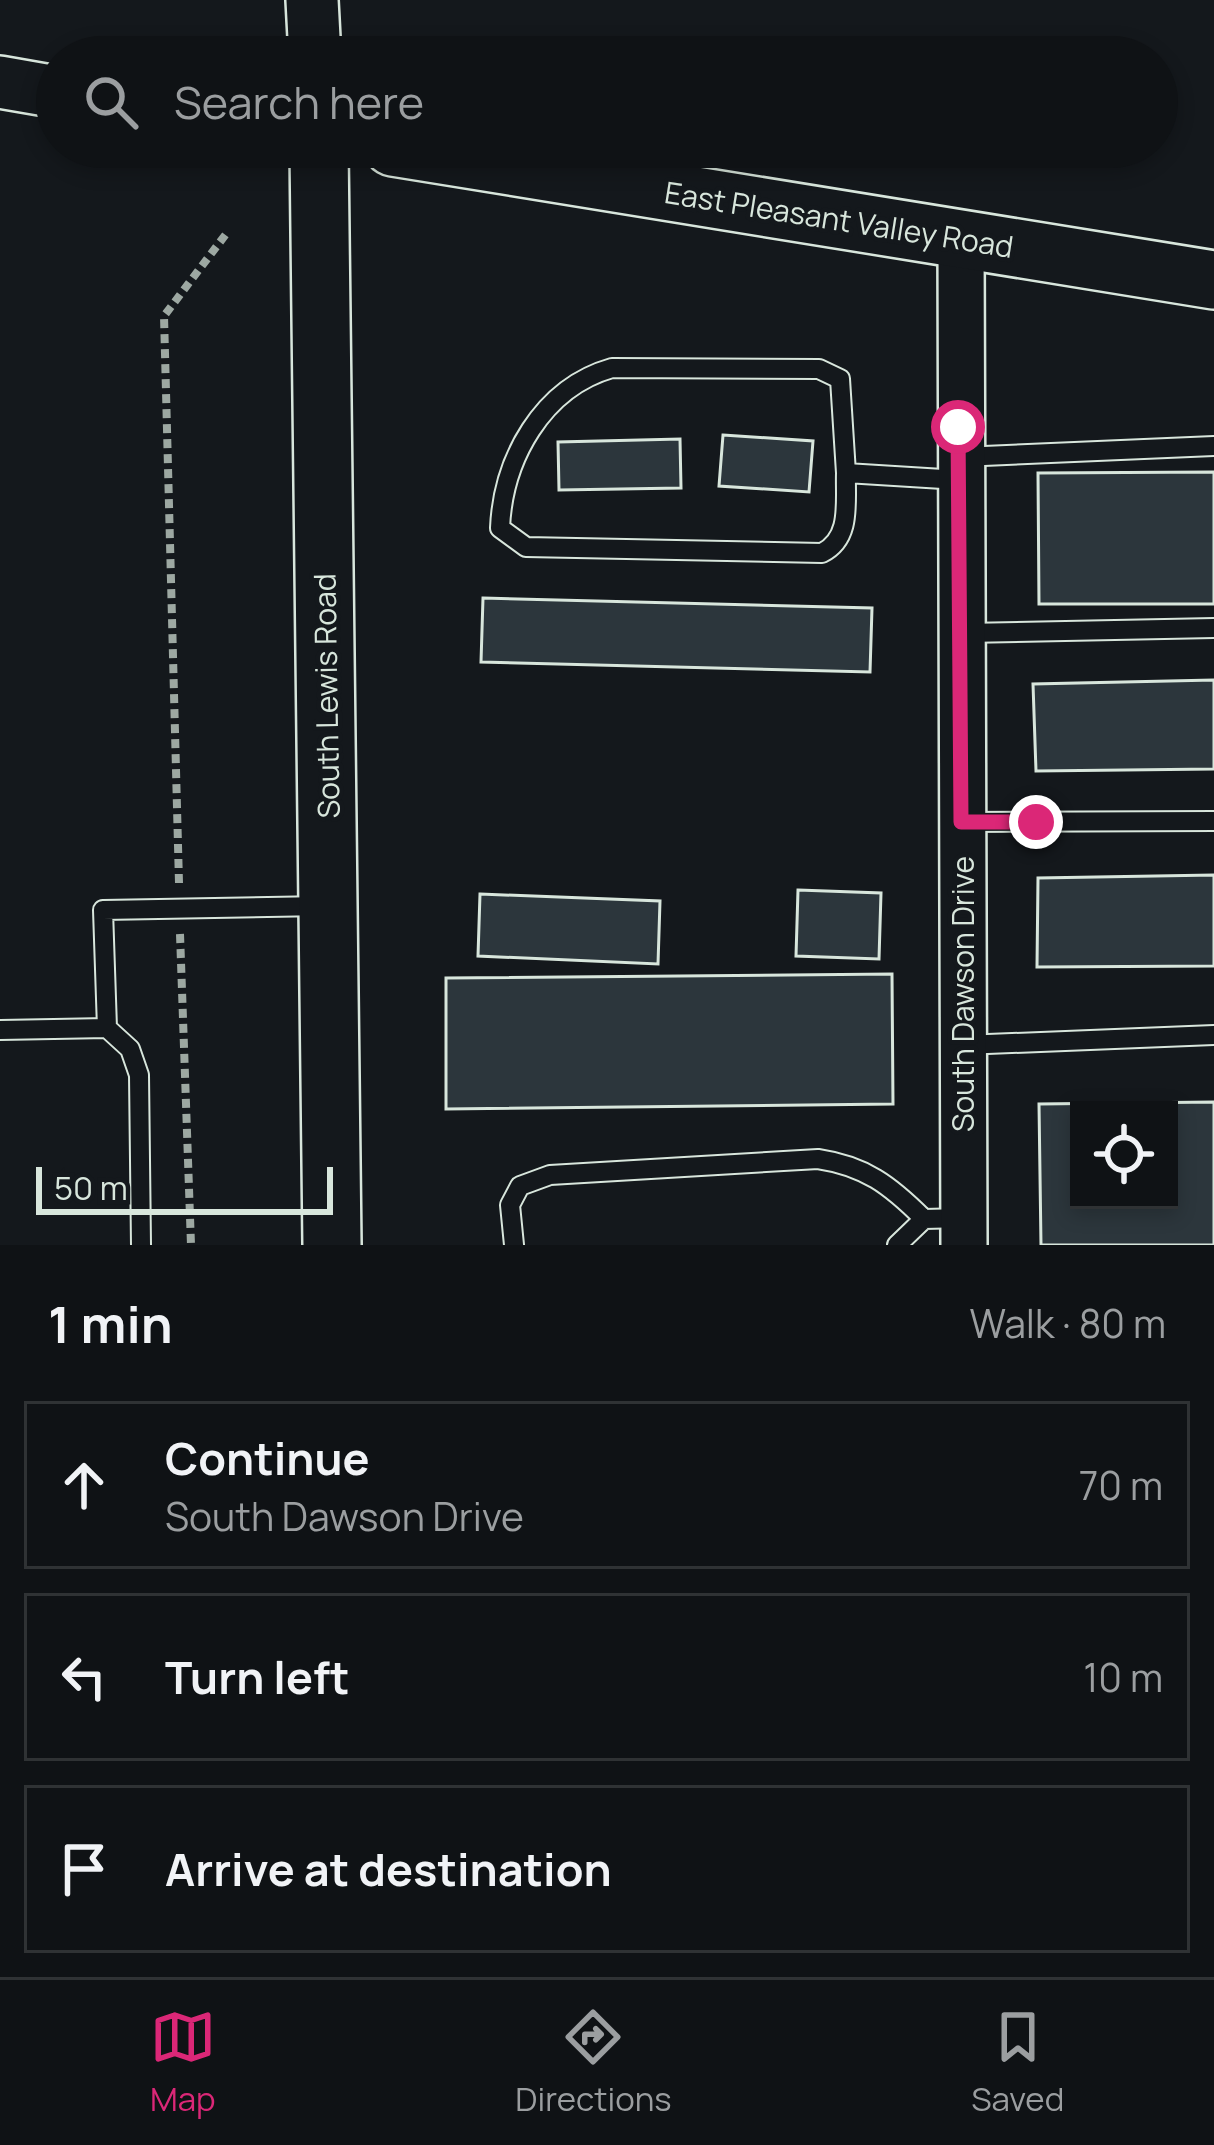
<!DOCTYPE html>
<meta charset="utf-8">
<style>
body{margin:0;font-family:Manrope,sans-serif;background:#1d2022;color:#f1f3f6}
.controls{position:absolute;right:36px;bottom:36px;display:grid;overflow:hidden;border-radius:0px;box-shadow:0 6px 18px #0003}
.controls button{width:108px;height:108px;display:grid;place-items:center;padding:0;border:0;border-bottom:3px solid #2f3234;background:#0f1215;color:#f1f3f6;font:60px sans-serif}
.scale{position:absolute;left:36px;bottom:30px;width:297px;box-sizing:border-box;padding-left:12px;border:6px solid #d8e6dc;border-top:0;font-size:33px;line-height:42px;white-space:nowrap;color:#d8e6dc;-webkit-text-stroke:9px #14181c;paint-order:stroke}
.stop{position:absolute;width:36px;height:36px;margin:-27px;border:9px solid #db2777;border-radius:50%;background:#fff}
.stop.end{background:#db2777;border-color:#fff;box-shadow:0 3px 12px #0008}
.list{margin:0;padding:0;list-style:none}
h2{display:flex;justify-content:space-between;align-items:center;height:156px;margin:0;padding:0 48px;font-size:51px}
h2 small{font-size:39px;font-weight:400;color:#9b9ea0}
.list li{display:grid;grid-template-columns:78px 1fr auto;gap:36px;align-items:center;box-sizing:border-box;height:168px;margin:0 24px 24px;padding:0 24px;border:3px solid #2f3234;border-radius:0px}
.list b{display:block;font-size:45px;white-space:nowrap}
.list p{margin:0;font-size:39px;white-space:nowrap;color:#9b9ea0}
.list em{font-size:39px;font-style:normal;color:#9b9ea0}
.icon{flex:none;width:66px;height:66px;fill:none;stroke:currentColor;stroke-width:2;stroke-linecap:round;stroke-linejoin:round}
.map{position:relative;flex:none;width:1214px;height:1245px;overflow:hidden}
.search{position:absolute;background:#0f1215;box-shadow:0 6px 18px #0003;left:36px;right:36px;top:36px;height:132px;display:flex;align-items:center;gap:30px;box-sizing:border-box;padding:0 42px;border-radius:66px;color:#9b9ea0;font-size:45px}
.sheet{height:732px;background:#0f1215}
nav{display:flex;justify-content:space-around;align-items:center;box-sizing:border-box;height:168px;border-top:3px solid #2f3234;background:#0f1215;font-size:33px;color:#9b9ea0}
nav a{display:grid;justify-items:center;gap:6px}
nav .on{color:#db2777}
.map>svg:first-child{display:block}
.building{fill:#2c363c;stroke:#d8e6dc;stroke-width:3;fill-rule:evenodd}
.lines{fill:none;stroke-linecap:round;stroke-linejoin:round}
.service-casing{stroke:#d8e6dc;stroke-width:22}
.tertiary-casing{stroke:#d8e6dc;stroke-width:50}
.secondary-casing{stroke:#d8e6dc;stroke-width:56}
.primary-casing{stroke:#d8e6dc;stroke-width:62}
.path{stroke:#9da8a2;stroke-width:8;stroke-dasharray:9 6;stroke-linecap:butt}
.service{stroke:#14181c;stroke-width:18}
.tertiary{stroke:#14181c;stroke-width:45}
.secondary{stroke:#14181c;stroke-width:51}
.primary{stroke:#14181c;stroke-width:57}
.route{stroke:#db2777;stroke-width:15}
.labels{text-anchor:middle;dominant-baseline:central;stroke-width:9;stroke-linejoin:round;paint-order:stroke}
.street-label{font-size:30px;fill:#d8e6dc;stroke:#14181c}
</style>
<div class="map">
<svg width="1214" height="1245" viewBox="0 0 1214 1245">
<rect width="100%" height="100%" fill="#14181c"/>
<path class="building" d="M723,435L813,441L809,492L719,486Z
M680,439L681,488L559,490L558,442Z
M1214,472V604H1039L1038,473Z
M483,598L872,608L870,672L481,662Z
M1214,680V769L1036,771L1033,684Z
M1214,875V966L1037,967L1038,878Z
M798,890L881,893L879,959L796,956Z
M480,894L660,901L658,964L478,956Z
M892,974L893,1104L446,1109V978Z
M1214,1102V1245H1041L1039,1104ZM1079,1110H1169V1200H1079Z"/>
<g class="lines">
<defs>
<path id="service" d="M961,457L1214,446
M846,473C845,502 852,538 822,553L526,547L500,528C503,459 542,388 612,368L819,369L840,379L846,473L959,480
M965,633L1214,628
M961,822L1214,821
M107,1028L130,1049L139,1075L141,1245
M0,1030L107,1028L103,910L323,906
M963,1045L1214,1035
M514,1245L510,1205L520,1186L550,1175L818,1159C865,1166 890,1185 924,1219
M897,1245L924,1219L964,1218"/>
<path id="tertiary" d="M961,239L964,1245"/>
<path id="secondary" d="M312,0L315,57
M0,82L57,92"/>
<path id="primary" d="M319,147L332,1245
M393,147L1214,280"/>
</defs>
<use href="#service" class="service-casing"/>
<use href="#tertiary" class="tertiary-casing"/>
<use href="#secondary" class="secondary-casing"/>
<use href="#primary" class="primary-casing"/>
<path class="path" d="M179,883L164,316L226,234
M180,934L191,1245"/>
<use href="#service" class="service"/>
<use href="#tertiary" class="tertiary"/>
<use href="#secondary" class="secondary"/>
<use href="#primary" class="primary"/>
</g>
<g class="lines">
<path class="route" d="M958,427L961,822H1036"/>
</g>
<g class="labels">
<g class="street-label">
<text transform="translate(839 219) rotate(9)">East Pleasant Valley Road</text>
<text transform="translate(326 696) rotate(-91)">South Lewis Road</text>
<text transform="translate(962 994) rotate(-90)">South Dawson Drive</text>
</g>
</g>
</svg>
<div class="controls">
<button><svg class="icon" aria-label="locate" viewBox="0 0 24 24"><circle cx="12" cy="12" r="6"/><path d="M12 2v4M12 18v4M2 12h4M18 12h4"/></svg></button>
</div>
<div class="scale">50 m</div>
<div class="stop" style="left:958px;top:427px"></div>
<div class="stop end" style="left:1036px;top:822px"></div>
<div class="search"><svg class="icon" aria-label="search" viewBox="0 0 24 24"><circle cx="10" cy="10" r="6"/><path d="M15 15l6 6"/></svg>Search here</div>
</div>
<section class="sheet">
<h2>1 min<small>Walk · 80 m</small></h2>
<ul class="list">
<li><svg class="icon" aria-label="ahead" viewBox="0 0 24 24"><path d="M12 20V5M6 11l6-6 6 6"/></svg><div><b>Continue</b><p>South Dawson Drive</p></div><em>70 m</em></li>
<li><svg class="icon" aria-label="left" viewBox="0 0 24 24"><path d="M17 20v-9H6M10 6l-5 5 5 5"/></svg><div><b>Turn left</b></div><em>10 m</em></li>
<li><svg class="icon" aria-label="arrive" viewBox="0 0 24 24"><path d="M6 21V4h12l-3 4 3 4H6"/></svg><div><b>Arrive at destination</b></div></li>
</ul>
</section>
<nav>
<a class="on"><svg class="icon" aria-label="map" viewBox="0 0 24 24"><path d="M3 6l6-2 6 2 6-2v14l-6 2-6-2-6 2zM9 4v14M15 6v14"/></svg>Map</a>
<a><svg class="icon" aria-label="directions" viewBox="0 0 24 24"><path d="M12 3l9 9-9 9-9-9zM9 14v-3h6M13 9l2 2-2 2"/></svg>Directions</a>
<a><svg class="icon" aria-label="saved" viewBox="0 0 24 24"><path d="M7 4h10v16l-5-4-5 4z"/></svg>Saved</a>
</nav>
